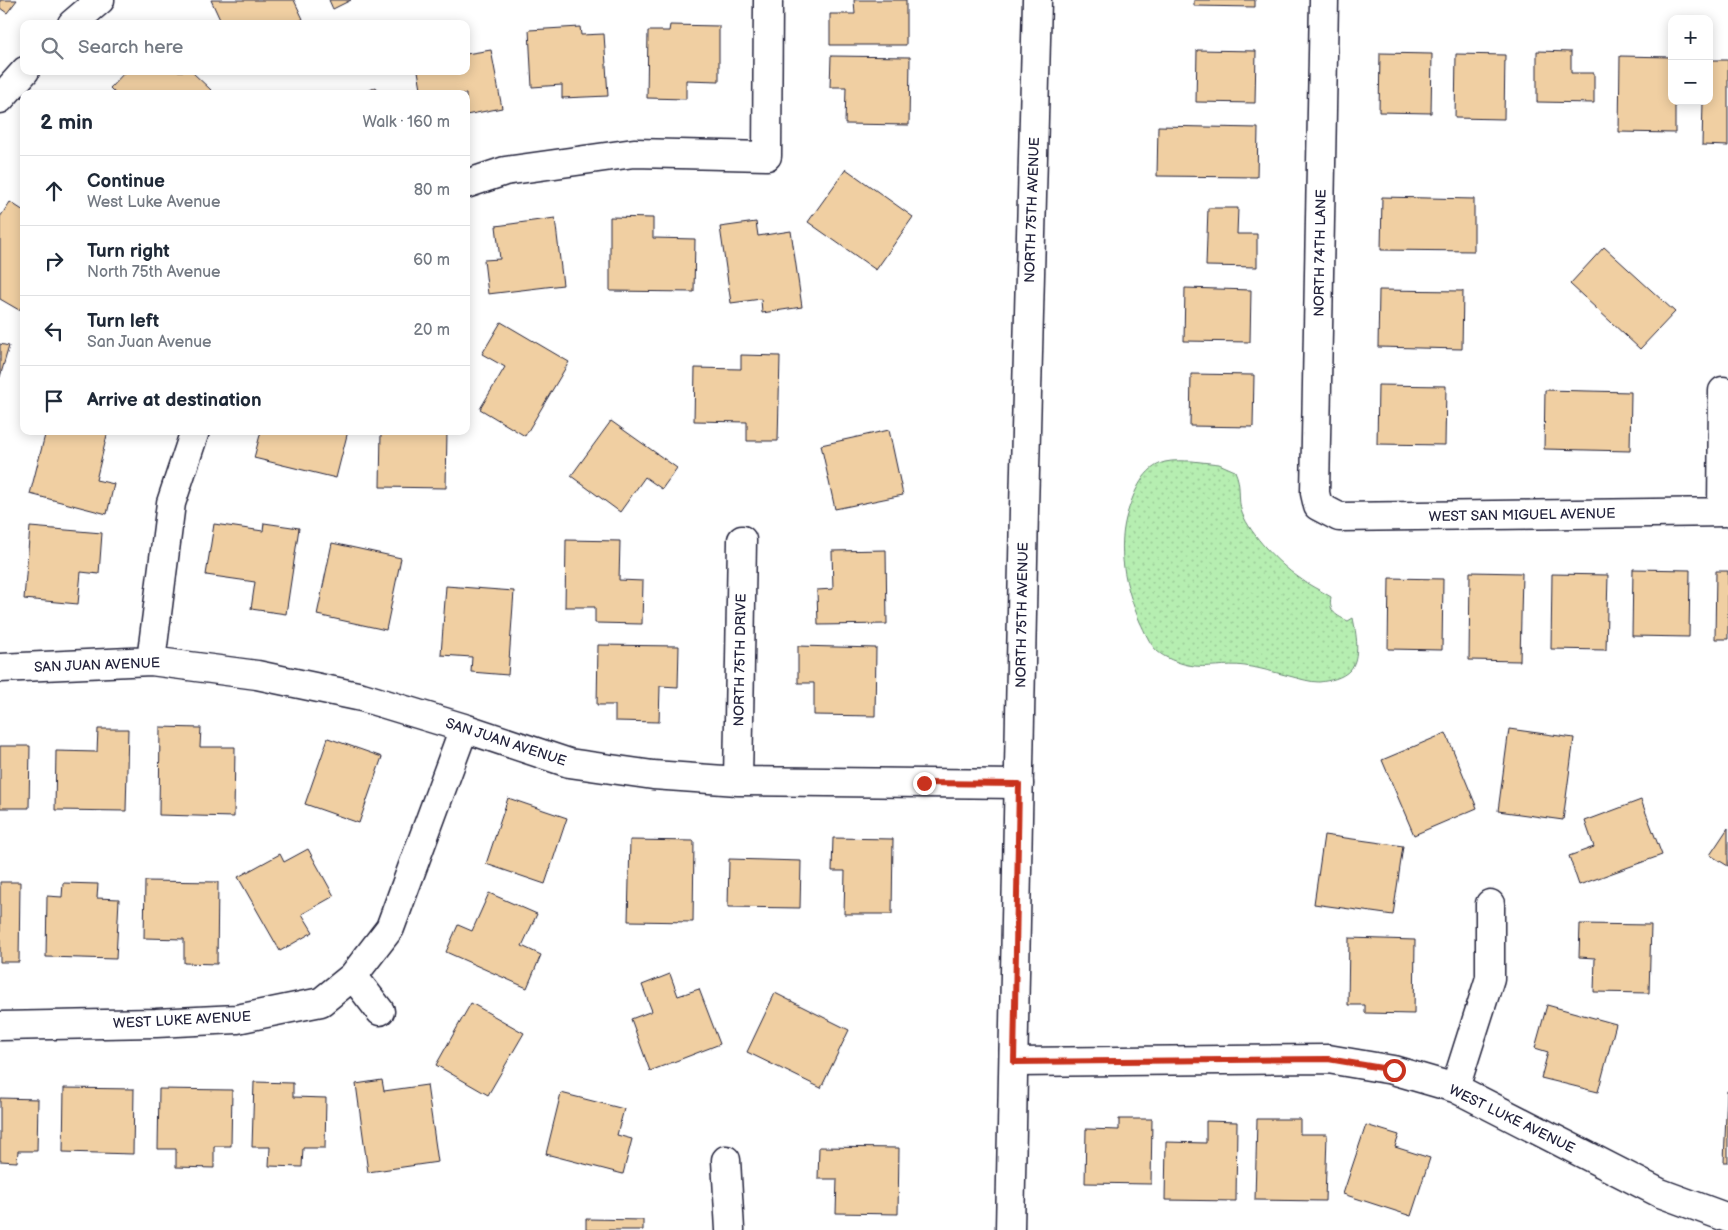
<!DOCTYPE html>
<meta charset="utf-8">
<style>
body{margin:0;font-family:"Balsamiq Sans",sans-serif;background:#f2f2f3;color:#1f2937}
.controls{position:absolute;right:15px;top:15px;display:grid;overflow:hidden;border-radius:10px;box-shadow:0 2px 12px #0003}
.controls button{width:45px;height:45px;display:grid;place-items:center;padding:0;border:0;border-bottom:1px solid #e0e1e3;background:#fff;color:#1f2937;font:25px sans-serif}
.stop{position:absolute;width:15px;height:15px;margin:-11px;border:4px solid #c8321e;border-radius:50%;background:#fff}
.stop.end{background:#c8321e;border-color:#fff;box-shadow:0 1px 5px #0008}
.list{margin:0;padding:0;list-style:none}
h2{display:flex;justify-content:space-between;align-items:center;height:65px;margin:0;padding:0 20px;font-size:21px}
h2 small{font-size:16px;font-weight:400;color:#747a83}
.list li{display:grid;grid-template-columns:32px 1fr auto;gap:15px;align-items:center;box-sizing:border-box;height:70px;padding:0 20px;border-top:1px solid #e0e1e3}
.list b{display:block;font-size:19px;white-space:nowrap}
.list p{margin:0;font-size:16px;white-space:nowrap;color:#747a83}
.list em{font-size:16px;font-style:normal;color:#747a83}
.icon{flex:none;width:28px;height:28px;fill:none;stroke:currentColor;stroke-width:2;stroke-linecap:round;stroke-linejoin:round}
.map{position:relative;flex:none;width:1728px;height:1230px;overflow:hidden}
.search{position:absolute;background:#fff;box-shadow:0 2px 12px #0003;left:20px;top:20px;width:450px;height:55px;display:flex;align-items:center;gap:12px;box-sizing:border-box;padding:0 18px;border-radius:10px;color:#747a83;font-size:19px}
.panel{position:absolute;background:#fff;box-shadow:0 2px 12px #0003;left:20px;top:90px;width:450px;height:345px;border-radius:10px}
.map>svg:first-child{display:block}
.grass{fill:url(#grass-dots);stroke:#6c8876}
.building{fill:#f0cfa2;stroke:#22223b}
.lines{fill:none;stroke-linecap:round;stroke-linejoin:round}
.minor-casing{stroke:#22223b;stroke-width:31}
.secondary-casing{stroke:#22223b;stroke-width:31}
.minor{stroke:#fff;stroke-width:28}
.secondary{stroke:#fff;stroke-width:28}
.route{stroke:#c8321e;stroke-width:6}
.labels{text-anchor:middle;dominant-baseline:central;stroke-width:4;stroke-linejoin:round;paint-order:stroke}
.street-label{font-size:14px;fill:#22223b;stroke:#fff}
</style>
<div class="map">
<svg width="1728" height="1230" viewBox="0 0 1728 1230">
<defs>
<pattern id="grass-dots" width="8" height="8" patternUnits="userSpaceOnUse" patternTransform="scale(1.25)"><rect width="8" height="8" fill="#b6eeb1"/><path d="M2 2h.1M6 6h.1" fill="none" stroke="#9ccc99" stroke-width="1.8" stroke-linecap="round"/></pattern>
</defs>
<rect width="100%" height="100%" fill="#fff"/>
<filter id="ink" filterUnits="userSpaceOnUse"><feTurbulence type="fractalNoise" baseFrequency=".02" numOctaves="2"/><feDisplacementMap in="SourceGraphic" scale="10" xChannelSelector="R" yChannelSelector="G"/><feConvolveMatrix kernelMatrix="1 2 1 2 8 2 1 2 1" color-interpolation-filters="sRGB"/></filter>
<g filter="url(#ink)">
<path class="grass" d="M1192,461L1219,464L1235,471C1242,486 1237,498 1242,513C1251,535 1278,563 1298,577C1308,585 1320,590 1331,597C1328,612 1337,616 1348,621L1353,618C1356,633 1361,658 1350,670C1343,678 1329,681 1319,682C1310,682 1301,679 1293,677C1277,673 1261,668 1245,666C1226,663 1207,669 1188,665C1178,663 1165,658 1157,651C1149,643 1145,632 1140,622C1125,587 1116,548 1128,511C1134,492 1144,467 1165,462C1173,460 1184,461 1192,461Z"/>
<path class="building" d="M0,0H17L7,13L0,8Z
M211,0H294L303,19L293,24H222Z
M329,0H351L333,9Z
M854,0H906V45H830V14H855Z
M1194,0H1255V7L1194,6Z
M670,25L719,26V81L686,80V99L647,98L648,31H669Z
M580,27L581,35L604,34L608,96L562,98V85L532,87L529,30Z
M491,50L502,108L466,115V94H422L418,71H466V54Z
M1197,50L1256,51L1255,103L1196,102Z
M1537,51L1571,52V73H1594V103L1537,102Z
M1380,53L1432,54L1431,113L1379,112Z
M1456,54L1505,55L1504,119L1455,118Z
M831,56L910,57L909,125L845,124L846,87H830Z
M1620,56L1672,57V101H1675V133L1619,132Z
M1709,60H1728V146L1702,145L1703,101H1709Z
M126,71H191L211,90L207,94H116L110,88Z
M376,87L379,94H362Z
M1158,126L1258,128L1257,177L1157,176Z
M846,169L913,217L876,270L808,222Z
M1382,197L1474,199V251L1381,250Z
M10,202L24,211V303L19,310L0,299V217Z
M1208,208H1238L1237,234H1257V267L1206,266Z
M610,217L653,218V238L695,239L694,292L610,291Z
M555,218L563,285L488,294L484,260L500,259L496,226Z
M756,222L758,236L791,231L802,307L762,313L761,299L731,303L720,227Z
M1604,247L1675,312L1640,349L1570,284Z
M1185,288L1251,290L1250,342L1184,341Z
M1379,290L1463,291L1462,349L1378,347Z
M501,322L569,362L525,436L480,409L505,367L482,354Z
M0,344L9,346L0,377Z
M741,355L780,356L778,441H747V422L694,421L695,368L741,369Z
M1191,374L1254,375L1253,427L1190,426Z
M1378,385L1446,386L1445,445L1377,444Z
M1545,390L1631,392L1630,451L1544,449Z
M611,421L677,468L662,489L645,477L620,512L571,476Z
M889,430L903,495L835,509L821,445Z
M46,431H108L96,480L114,484L107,514L30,494Z
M261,431H348L336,478L254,458Z
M381,431H447L446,488L380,487Z
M264,523L299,528L286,614L251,609L255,582L206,575L214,524L263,531Z
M30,527L102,533L99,574L81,572L78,604L24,599Z
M566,540L620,541L619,580L643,581L642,624L595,623V607H565Z
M332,543L401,558L386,630L317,615Z
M886,550L887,624L818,625L817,590L833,589L832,551Z
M1633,569L1690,570L1689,637L1632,636Z
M1716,571H1728V639H1715Z
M1470,572L1522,573L1520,661L1469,660Z
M1552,574L1608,575L1606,650L1551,649Z
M1389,578L1443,579L1442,650L1388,649Z
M446,586L514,591L508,675L471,672L472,657L441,655Z
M598,645L679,646L678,687L660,686L659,722L615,721V705H597Z
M798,646L876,648L875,716L814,715V683H798Z
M160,727L201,728L200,747H235L234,817L159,815Z
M98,729H128L126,811L55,810L56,751L97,752Z
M1509,729L1574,738L1563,820L1498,811Z
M1446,733L1477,808L1414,835L1382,760Z
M328,738L382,757L359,823L305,804Z
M0,746H30L29,808H0Z
M508,798L567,818L545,884L486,864Z
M1641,800L1662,855L1579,885L1569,856L1594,847L1585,821Z
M1728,828V866L1710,855Z
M1324,835L1403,846L1393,915L1314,904Z
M833,838L893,839L892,914H844L845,871H832Z
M630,840L694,841L693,922L628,921Z
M308,849L334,896L302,914L313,932L280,951L238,877L280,854L284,862Z
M729,859L801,861L800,908L728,907Z
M145,881L218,882L217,964L184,963V939L144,938Z
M0,882H20L19,962H0Z
M63,883L98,884L97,898L119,899L116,959L46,957L47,896L62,897Z
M489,893L537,914L522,946L541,955L527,988L446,952L458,925L472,931Z
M1580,924L1651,925L1649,993L1594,992L1595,958L1579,957Z
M1349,938L1415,940L1414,1014L1365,1013V1005H1348Z
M670,974L678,996L699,989L720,1044L650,1071L631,1019L652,1011L642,985Z
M775,993L849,1030L821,1088L747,1052Z
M471,1003L524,1033L488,1095L436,1065Z
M1547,1005L1616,1024L1598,1092L1541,1078L1548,1052L1535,1048Z
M382,1080L384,1091L427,1085L438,1162L368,1172L356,1084Z
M254,1082L293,1083V1097L326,1098L325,1148H303L302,1167L269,1166L270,1147H252Z
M64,1088L134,1089L133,1154L63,1152Z
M159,1089L232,1090L231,1146H214V1168L176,1167V1149H158Z
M1727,1091H1728V1162H1724Z
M561,1093L624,1109L617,1135L632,1139L623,1174L546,1154Z
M0,1098L38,1099L37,1151H18L17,1162L0,1161Z
M1119,1119H1152L1151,1184L1085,1183L1086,1129L1119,1130Z
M1257,1119H1300V1134H1327L1325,1201L1255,1200Z
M1206,1121L1237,1122L1236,1201L1165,1200L1166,1142L1206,1143Z
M1366,1125L1399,1135L1395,1147L1430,1158L1411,1216L1343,1194Z
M819,1147L899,1148L898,1214L836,1213L837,1179H818Z
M586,1219L643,1220V1230H586Z"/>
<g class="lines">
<defs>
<path id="minor" d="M1324,0L1315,493L1318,506L1339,517L1728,512
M72,24L100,0
M0,99L25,71
M466,184L505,171L634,153L767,156L768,0
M1722,512L1723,391
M151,661L171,503L195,431
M0,668L151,661L257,675L362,697L464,728L569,763L653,775L738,781L1019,784
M738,781L742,540
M353,976L380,1011
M0,1026L156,1023L237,1019L321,1002L353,976L390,928L464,728
M1014,1062L1328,1059L1393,1070L1455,1088L1660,1193L1728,1218
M1455,1088L1490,978V904
M726,1160L730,1230"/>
<path id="secondary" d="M1010,1230L1024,509L1037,0"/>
</defs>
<use href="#minor" class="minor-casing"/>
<use href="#secondary" class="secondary-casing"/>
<use href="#minor" class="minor"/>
<use href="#secondary" class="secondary"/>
</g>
</g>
<g class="lines" filter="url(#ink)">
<path class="route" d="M924,783L1019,784L1014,1062L1328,1059L1394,1070"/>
</g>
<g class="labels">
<g class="street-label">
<text transform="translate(1032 210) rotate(-88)">NORTH 75TH AVENUE</text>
<text transform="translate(1320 253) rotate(-89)">NORTH 74TH LANE</text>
<text transform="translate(1522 515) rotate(-1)">WEST SAN MIGUEL AVENUE</text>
<text transform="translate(1022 615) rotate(-89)">NORTH 75TH AVENUE</text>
<text transform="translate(740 660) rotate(-89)">NORTH 75TH DRIVE</text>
<text transform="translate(97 665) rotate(-2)">SAN JUAN AVENUE</text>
<text transform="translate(506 742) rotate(18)">SAN JUAN AVENUE</text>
<text transform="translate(182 1020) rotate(-3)">WEST LUKE AVENUE</text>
<text transform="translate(1512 1119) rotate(26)">WEST LUKE AVENUE</text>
</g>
</g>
</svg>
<div class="controls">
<button>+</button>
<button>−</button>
</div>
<div class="stop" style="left:1394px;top:1070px"></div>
<div class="stop end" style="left:924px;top:783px"></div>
<div class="search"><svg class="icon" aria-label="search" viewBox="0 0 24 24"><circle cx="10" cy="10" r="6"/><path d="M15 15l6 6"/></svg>Search here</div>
<section class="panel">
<h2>2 min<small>Walk · 160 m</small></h2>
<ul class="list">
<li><svg class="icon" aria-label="ahead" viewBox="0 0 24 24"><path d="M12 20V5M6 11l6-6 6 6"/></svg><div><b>Continue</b><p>West Luke Avenue</p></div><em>80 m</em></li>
<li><svg class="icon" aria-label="right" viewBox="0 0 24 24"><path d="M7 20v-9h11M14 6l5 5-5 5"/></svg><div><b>Turn right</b><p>North 75th Avenue</p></div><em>60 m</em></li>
<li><svg class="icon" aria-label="left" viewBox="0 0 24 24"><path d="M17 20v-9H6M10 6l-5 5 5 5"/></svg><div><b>Turn left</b><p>San Juan Avenue</p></div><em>20 m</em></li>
<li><svg class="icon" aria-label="arrive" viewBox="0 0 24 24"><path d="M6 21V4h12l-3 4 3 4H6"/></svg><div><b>Arrive at destination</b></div></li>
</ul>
</section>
</div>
